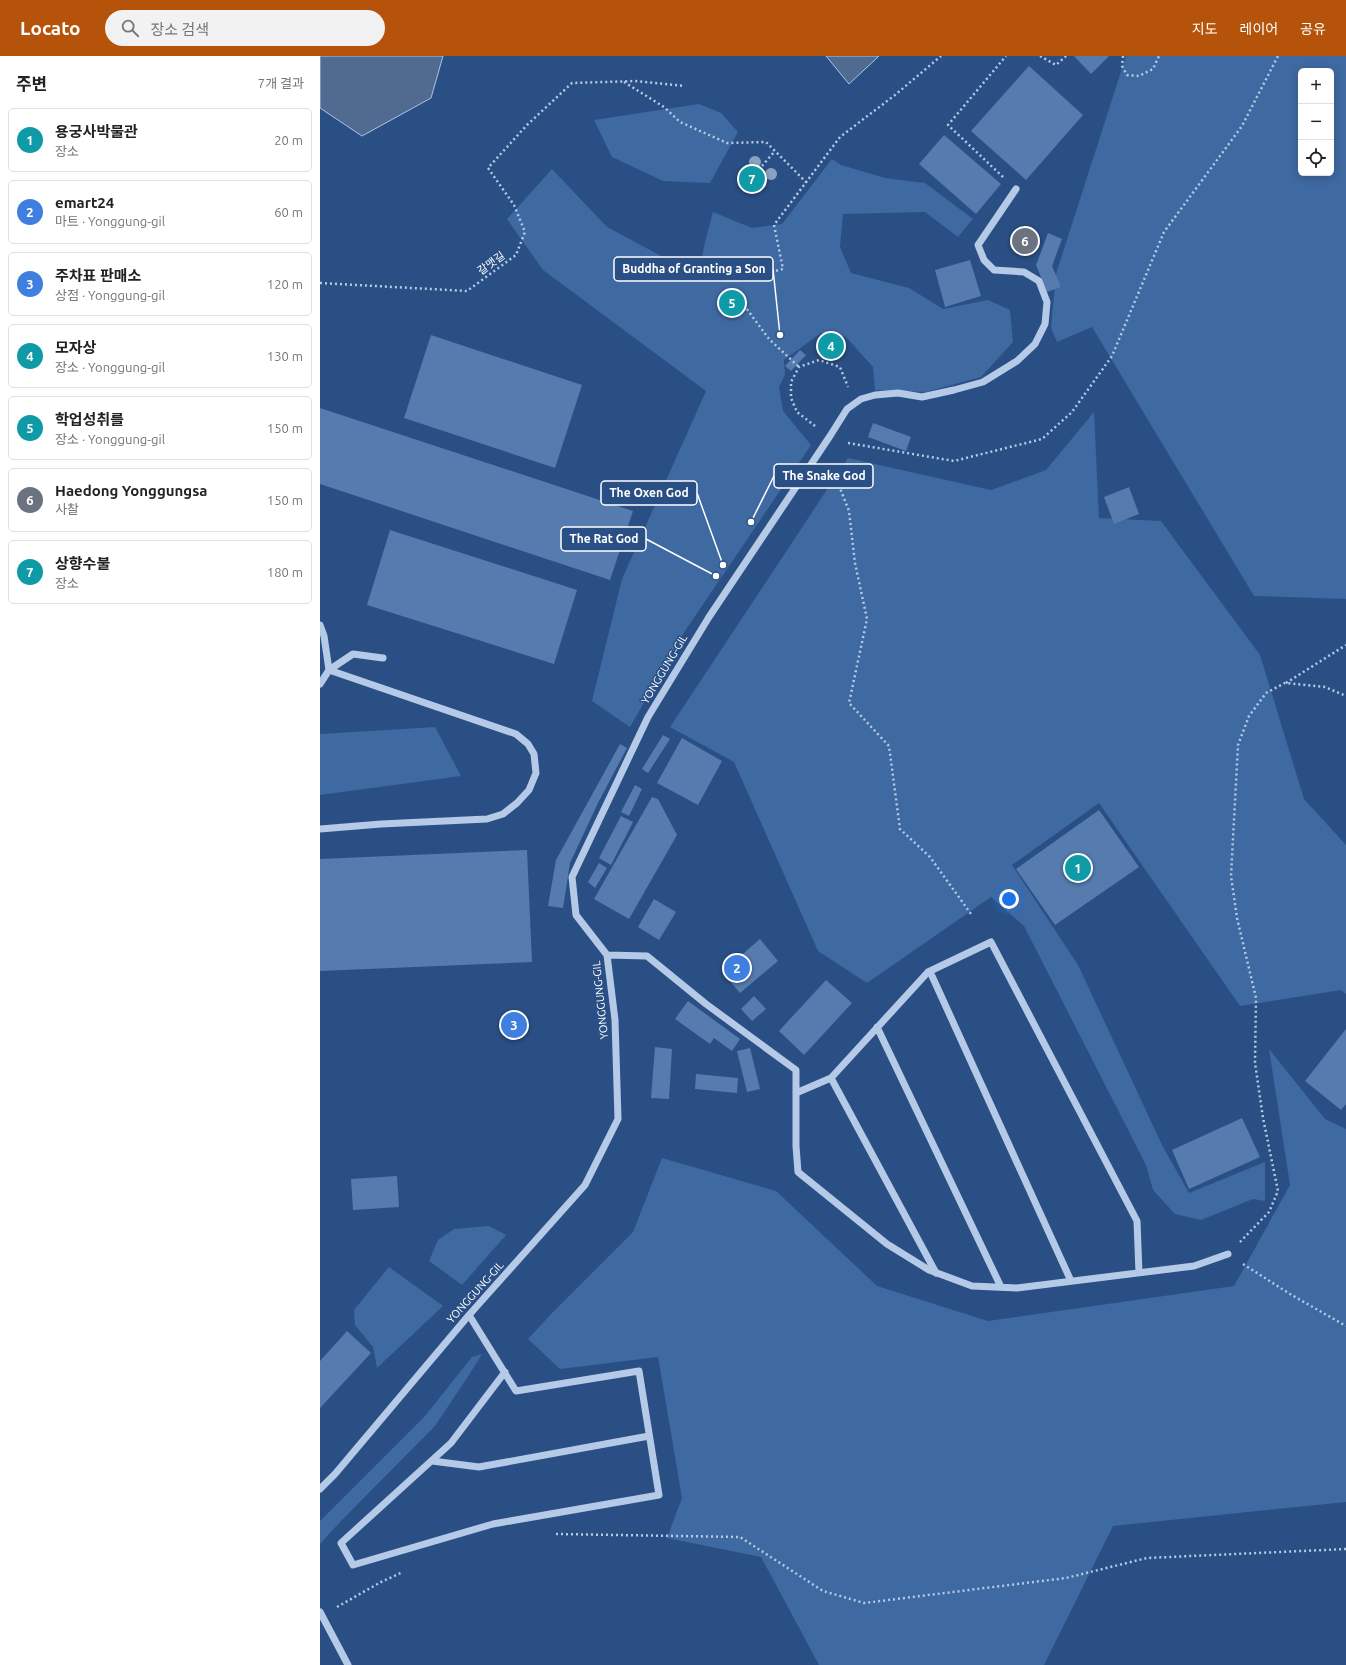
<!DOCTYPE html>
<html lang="ko">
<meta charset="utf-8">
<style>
body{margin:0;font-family:Ubuntu,"Noto Sans KR",sans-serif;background:#f2f2f2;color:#222}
.controls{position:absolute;right:12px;top:12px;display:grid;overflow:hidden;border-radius:6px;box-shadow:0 2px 10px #0003}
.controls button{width:36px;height:36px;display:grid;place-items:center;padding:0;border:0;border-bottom:1px solid #e0e0e0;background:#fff;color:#222;font:20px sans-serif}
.you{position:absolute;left:689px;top:843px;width:14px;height:14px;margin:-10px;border:3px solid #fff;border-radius:50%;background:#1a73e8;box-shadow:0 0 0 6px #1a73e833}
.badge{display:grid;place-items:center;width:26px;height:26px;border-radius:50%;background:#b45309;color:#fff;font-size:13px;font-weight:700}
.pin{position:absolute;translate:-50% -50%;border:2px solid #fff;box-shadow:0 1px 4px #0006}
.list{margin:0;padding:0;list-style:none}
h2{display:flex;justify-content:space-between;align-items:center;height:52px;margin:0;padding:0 16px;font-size:17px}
h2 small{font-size:13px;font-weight:400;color:#767676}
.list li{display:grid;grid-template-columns:26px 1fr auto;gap:12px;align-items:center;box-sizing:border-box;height:64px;margin:0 8px 8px;padding:0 8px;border:1px solid #e0e0e0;border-radius:6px}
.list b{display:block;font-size:15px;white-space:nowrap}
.list p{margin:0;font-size:13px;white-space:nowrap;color:#767676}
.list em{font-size:13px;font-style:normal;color:#767676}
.icon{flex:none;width:22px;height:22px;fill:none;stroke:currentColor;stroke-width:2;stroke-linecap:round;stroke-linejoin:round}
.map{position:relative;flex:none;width:1026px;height:1609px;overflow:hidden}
header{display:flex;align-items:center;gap:24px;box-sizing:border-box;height:56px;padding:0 20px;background:#b45309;color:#fff}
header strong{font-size:19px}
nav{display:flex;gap:22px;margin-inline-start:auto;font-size:14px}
.search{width:280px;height:36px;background:#f2f2f2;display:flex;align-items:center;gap:10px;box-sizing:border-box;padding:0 14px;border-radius:22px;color:#767676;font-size:15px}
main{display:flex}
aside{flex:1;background:#fff}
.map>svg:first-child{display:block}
.green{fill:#3f69a1;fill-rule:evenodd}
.water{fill:#516a90;stroke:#aac5e7}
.building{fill:#567bae}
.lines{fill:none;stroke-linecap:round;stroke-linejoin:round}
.path{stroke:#b5cae7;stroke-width:2.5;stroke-dasharray:2 3;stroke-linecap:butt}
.minor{stroke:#b5cae7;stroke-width:7}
.tree{fill:#8aa2c3}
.labels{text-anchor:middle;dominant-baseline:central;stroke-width:3;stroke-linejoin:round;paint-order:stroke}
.street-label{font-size:11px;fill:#fff;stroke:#2a4f85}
.leader{fill:none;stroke:#fff;stroke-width:1.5}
.callout-dot{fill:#fff;stroke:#2a4f85;stroke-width:1.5}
.callout{fill:#2a4f85;stroke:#fff;stroke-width:1.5}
.callout-label{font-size:12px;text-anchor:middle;font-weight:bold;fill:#fff}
</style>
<header>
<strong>Locato</strong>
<div class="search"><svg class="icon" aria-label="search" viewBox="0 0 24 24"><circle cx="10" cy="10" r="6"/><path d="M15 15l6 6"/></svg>장소 검색</div>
<nav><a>지도</a><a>레이어</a><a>공유</a></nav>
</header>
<main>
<aside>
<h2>주변<small>7개 결과</small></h2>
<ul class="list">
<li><span class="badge" style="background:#0f9aa8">1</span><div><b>용궁사박물관</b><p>장소</p></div><em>20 m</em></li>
<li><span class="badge" style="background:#3f7fe0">2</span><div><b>emart24</b><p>마트 · Yonggung-gil</p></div><em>60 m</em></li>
<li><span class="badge" style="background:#3f7fe0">3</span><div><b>주차표 판매소</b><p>상점 · Yonggung-gil</p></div><em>120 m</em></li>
<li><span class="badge" style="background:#0f9aa8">4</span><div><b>모자상</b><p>장소 · Yonggung-gil</p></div><em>130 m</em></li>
<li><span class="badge" style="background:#0f9aa8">5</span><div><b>학업성취를</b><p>장소 · Yonggung-gil</p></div><em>150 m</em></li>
<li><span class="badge" style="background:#6b7280">6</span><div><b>Haedong Yonggungsa</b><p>사찰</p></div><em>150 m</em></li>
<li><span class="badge" style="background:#0f9aa8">7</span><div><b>상향수불</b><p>장소</p></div><em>180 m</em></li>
</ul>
</aside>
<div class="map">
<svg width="1026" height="1609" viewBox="0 0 1026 1609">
<rect width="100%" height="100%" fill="#2a4f85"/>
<path class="green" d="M806,0H1026V543L934,540L772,271L737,286L731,272L736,218ZM981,15H1011V117H981Z
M379,48L401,57L418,76L390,127L343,125L292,101L274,64Z
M512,103L521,109L565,122L605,127L653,163L638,181L605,156L523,158L520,191L531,217L589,232L623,253L668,244L690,254L693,286L661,321L606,336L555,334L553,311L526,281L501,277L464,304L465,319L459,331L463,355L491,389L365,575L310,671L272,645L302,523L386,335L223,214L187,163L232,113L287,171L345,202L379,216L385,186L393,156L432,172L462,168Z
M774,356L779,462L841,465L940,599L984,743L1026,789V938L1021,934L920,950L779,747L692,809L758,909L843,1091L869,1137L945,1106V1145L933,1143L881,1164L855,1158L833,1134L826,1109L704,870L671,841L547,927L498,895L414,706L350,671L528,402L671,434L726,414Z
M115,671L141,720L0,739V678Z
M949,993L1005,1063L1026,1073V1446L793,1470L724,1609H499L441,1501L347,1482L362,1442L338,1301L240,1313L208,1283L233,1256L313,1176L342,1102L456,1135L557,1230L668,1265L914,1230L970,1129Z
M169,1170L186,1179L142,1229L109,1205L118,1184L134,1173Z
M69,1211L123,1250L57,1312L53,1291L35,1269L34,1254Z
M162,1298L149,1319L115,1370L22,1464L0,1488V1465L105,1360L152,1301Z"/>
<path class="water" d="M0,0H123L111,42L42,80L0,52Z
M506,0H559L529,28Z"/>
<path class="building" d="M754,0H789L771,18Z
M709,10L763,59L706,124L651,75Z
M624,79L681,128L656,158L599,108Z
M436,112L443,118L432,132L425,126Z
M728,177L742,183L732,210L741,231L727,236L716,209Z
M650,204L661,240L625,251L615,214Z
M111,279L262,329L235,412L84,362Z
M480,294L486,299L471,315L465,310Z
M0,352L313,455L290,524L0,428Z
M553,367L591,381L586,395L548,381Z
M809,431L819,458L794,468L784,441Z
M70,474L257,534L234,608L47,549Z
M343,679L350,683L328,717L322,713Z
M362,682L402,705L378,749L337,727Z
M300,688L307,692L278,747L250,807L243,852L228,850L236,804Z
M315,729L322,733L309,760L301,756Z
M332,741L338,743L357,779L309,863L274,843Z
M779,754L819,811L735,869L696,813Z
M301,760L313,766L291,809L279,802Z
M207,794L212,906L0,915V803Z
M279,807L287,812L275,832L268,826Z
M334,843L356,856L339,884L318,871Z
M440,883L458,905L420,937L402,916Z
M506,924L532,947L484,999L459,975Z
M434,940L446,953L432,965L421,953Z
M368,945L420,983L412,995L394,982L390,988L355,963Z
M1026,973V1048L1021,1054L985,1025Z
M335,991L352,993L349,1043L331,1042Z
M430,992L440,1033L427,1036L417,995Z
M376,1018L418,1022L417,1037L375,1033Z
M922,1062L940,1101L869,1133L852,1094Z
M77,1120L79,1151L33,1154L31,1123Z
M27,1275L51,1297L0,1352V1305Z"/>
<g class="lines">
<path class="path" d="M720,0L736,9L746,0
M803,0L802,10L807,19L819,20L833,13L839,0
M304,26L344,51L360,66L407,87L446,86L486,126
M442,110L455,95
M683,121L628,69L686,0
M422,223L463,213L454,169L520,81L575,39L621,0
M0,227L147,235L196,199L205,176L194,149L168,112L207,69L252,27L315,25L365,30
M415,237L449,283L479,311
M495,370L477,356L471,342V326L479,311L499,304L520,311L528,331
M528,387L634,405L722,383L752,356L792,300L844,176L922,70L958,0
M513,410L514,417L529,455L535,507L547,563L529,647L569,690L580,773L610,801L651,858
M966,627L1026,589
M920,1186L949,1156L958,1135L943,1062L935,1007L936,942L917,862L911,820L918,689L929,660L946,637L965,627L1005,631L1026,640
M923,1208L970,1238L1026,1270
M236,1478L420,1481L503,1535L544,1547L746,1522L827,1502L1026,1493
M17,1551L61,1526L83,1516"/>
<path class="minor" d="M0,569L4,580L9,614L0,628
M9,614L33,598L63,602
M0,773L61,768L167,763L183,758L197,747L209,734L216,717L214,698L208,688L196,678L9,614
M287,899L327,900L386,948L476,1014V1090L478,1116L567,1188L609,1214L652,1230L697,1232L874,1210L908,1198
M612,920L751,1225
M557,971L681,1231
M476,1037L511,1022
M616,1217L511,1022L608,916L671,886L817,1165L819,1217
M149,1259L196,1335L319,1315L339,1439L173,1468L33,1509L21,1487L131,1387L185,1316
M112,1405L159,1411L329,1380
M0,1433L15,1418L149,1259L265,1129L298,1063L295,964L287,899L256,859L252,821L328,661L389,561L510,380L527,353L541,343L555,339L578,337L602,341L634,334L663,326L697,305L715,288L725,268L727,246L719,225L704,216L674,214L664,204L658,189L696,133
M0,1556L28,1609"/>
</g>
<g class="tree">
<circle cx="435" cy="106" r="6"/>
<circle cx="451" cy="118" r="6"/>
</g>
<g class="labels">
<g class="street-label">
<text transform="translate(171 207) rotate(-36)">갈맷길</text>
<text transform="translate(344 613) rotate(-59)">YONGGUNG-GIL</text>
<text transform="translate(280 944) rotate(-96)">YONGGUNG-GIL</text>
<text transform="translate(155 1236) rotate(-48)">YONGGUNG-GIL</text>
</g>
</g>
<path class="leader" d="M460 279L453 213M431 466L454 420M403 509L377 437M396 520L326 483"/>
<g class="callout-dot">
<circle cx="460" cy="279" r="4"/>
<circle cx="431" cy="466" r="4"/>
<circle cx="403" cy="509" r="4"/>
<circle cx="396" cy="520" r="4"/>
</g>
<g class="callout">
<rect x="294" y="201" width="159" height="24" rx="4"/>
<rect x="454" y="408" width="99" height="24" rx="4"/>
<rect x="281" y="425" width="96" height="24" rx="4"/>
<rect x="241" y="471" width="85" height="24" rx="4"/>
</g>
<g class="callout-label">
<text x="374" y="217">Buddha of Granting a Son</text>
<text x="504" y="424">The Snake God</text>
<text x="329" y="441">The Oxen God</text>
<text x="284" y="487">The Rat God</text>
</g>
</svg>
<div class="controls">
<button>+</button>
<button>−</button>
<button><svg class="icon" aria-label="locate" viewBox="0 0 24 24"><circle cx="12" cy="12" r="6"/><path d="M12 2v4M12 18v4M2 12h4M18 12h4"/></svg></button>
</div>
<div class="you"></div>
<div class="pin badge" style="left:758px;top:812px;background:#0f9aa8">1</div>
<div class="pin badge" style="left:417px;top:912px;background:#3f7fe0">2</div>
<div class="pin badge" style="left:194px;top:969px;background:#3f7fe0">3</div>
<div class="pin badge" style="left:511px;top:290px;background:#0f9aa8">4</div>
<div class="pin badge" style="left:412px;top:247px;background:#0f9aa8">5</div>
<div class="pin badge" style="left:705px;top:185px;background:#6b7280">6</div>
<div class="pin badge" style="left:432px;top:123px;background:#0f9aa8">7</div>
</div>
</main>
